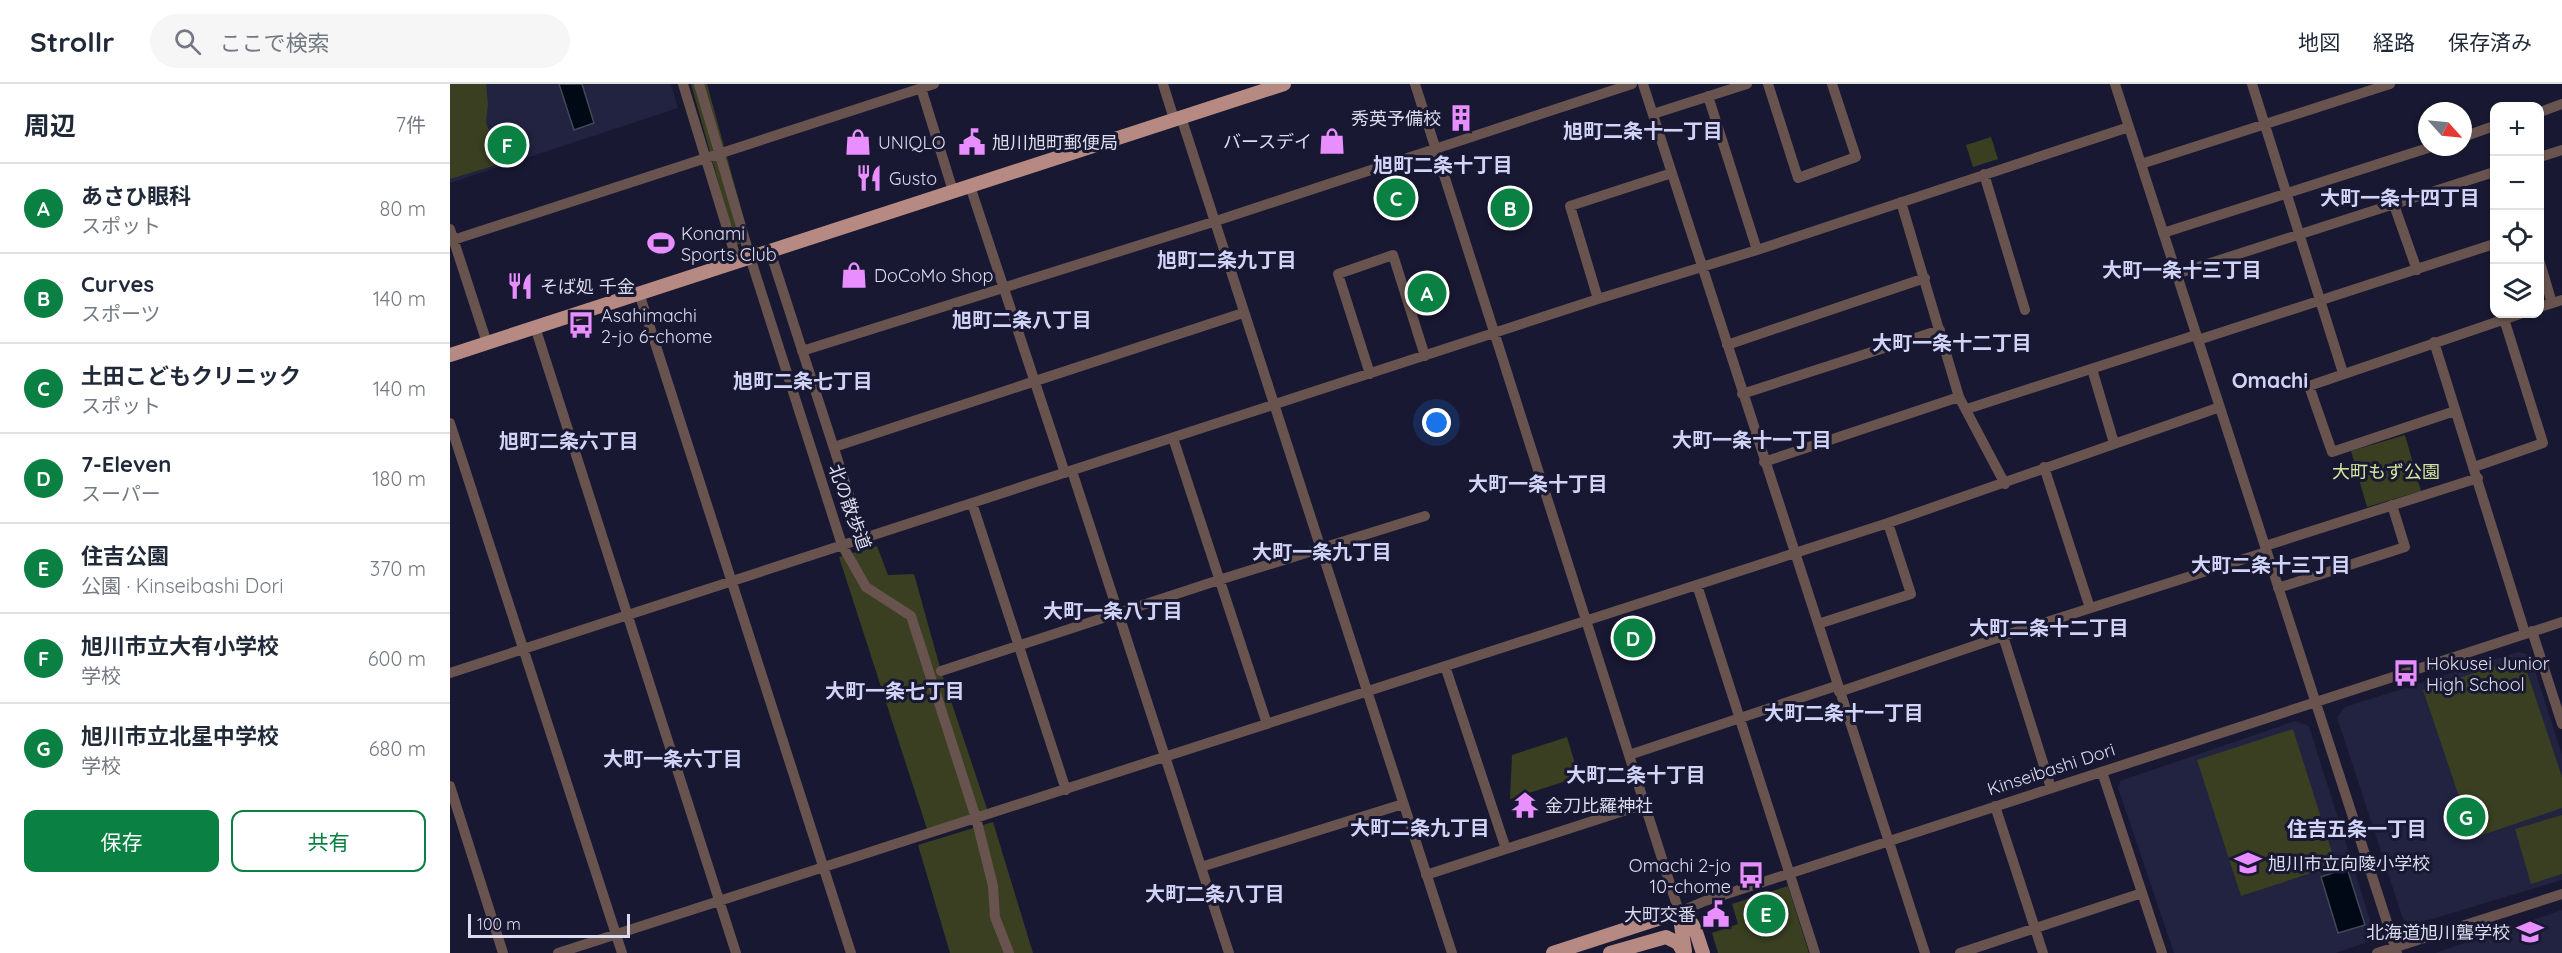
<!DOCTYPE html>
<html lang="ja">
<meta charset="utf-8">
<style>
body{margin:0;font-family:Quicksand,"Noto Sans JP",sans-serif;background:#f6f6f7;color:#1f2937}
.controls{position:absolute;right:18px;top:18px;display:grid;overflow:hidden;border-radius:12px;box-shadow:0 2px 4px #0004}
.controls button{width:54px;height:54px;display:grid;place-items:center;padding:0;border:0;border-bottom:2px solid #e0e1e3;background:#fff;color:#1f2937;font:30px sans-serif}
.compass{position:absolute;left:1968px;top:18px;width:54px;height:54px;border-radius:50%;background:#fff;box-shadow:0 2px 4px #0004;rotate:117deg}
.scale{position:absolute;left:18px;bottom:15px;width:162px;box-sizing:border-box;padding-left:6px;border:3px solid #dbdcee;border-top:0;font-size:16px;line-height:21px;white-space:nowrap;color:#dbdcee;-webkit-text-stroke:4px #181832;paint-order:stroke}
.you{position:absolute;left:987px;top:339px;width:21px;height:21px;margin:-15px;border:4px solid #fff;border-radius:50%;background:#1a73e8;box-shadow:0 0 0 9px #1a73e833}
.badge{display:grid;place-items:center;width:39px;height:39px;border-radius:50%;background:#0b8043;color:#fff;font-size:20px;font-weight:700}
.pin{position:absolute;translate:-50% -50%;border:3px solid #fff;box-shadow:0 2px 6px #0006}
.list{margin:0;padding:0;list-style:none}
h2{display:flex;justify-content:space-between;align-items:center;height:78px;margin:0;padding:0 24px;font-size:26px}
h2 small{font-size:20px;font-weight:400;color:#747a83}
.list li{display:grid;grid-template-columns:39px 1fr auto;gap:18px;align-items:center;box-sizing:border-box;height:90px;padding:0 24px;border-top:2px solid #e0e1e3}
.list b{display:block;font-size:22px;white-space:nowrap}
.list p{margin:0;font-size:20px;white-space:nowrap;color:#747a83}
.list em{font-size:20px;font-style:normal;color:#747a83}
.actions{display:flex;gap:12px;padding:18px 24px}
.actions a{flex:1;padding:14px 0;border:2px solid #0b8043;border-radius:12px;text-align:center;font-size:21px;color:#0b8043}
.actions .main{background:#0b8043;color:#fff}
.icon{flex:none;width:33px;height:33px;fill:none;stroke:currentColor;stroke-width:2;stroke-linecap:round;stroke-linejoin:round}
.map{position:relative;flex:none;width:2112px;height:869px;overflow:hidden}
header{display:flex;align-items:center;gap:36px;box-sizing:border-box;height:84px;padding:0 30px;background:#fff;border-bottom:2px solid #e0e1e3}
header strong{font-size:28px}
nav{display:flex;gap:33px;margin-inline-start:auto;font-size:21px}
.search{width:420px;height:54px;background:#f6f6f7;display:flex;align-items:center;gap:15px;box-sizing:border-box;padding:0 21px;border-radius:33px;color:#747a83;font-size:22px}
main{display:flex}
aside{flex:1;background:#fff}
.map>svg:first-child{display:block}
.built{fill:#222241}
.green{fill:#393f20}
.water{fill:#000915;stroke:#424856;stroke-width:1.5}
.lines{fill:none;stroke-linecap:round;stroke-linejoin:round}
.minor{stroke:#68534f;stroke-width:10}
.major{stroke:#b68a82;stroke-width:14}
.labels{text-anchor:middle;dominant-baseline:central;stroke-width:6;stroke-linejoin:round;paint-order:stroke}
.poi-label{font-size:18px;fill:#dbdcee;stroke:#181832;text-anchor:start}
.park-label{font-size:18px;fill:#d6e59c;stroke:#181832}
.street-label{font-size:18px;fill:#dbdcee;stroke:#181832}
.neighbourhood-label{font-size:20px;font-weight:bold;fill:#d1d3f7;stroke:#181832}
.quarter-label{font-size:21px;font-weight:bold;fill:#d1d3f7;stroke:#181832}
</style>
<header>
<strong>Strollr</strong>
<div class="search"><svg class="icon" aria-label="search" viewBox="0 0 24 24"><circle cx="10" cy="10" r="6"/><path d="M15 15l6 6"/></svg>ここで検索</div>
<nav><a>地図</a><a>経路</a><a>保存済み</a></nav>
</header>
<main>
<aside>
<h2>周辺<small>7件</small></h2>
<ul class="list">
<li><span class="badge">A</span><div><b>あさひ眼科</b><p>スポット</p></div><em>80 m</em></li>
<li><span class="badge">B</span><div><b>Curves</b><p>スポーツ</p></div><em>140 m</em></li>
<li><span class="badge">C</span><div><b>土田こどもクリニック</b><p>スポット</p></div><em>140 m</em></li>
<li><span class="badge">D</span><div><b>7-Eleven</b><p>スーパー</p></div><em>180 m</em></li>
<li><span class="badge">E</span><div><b>住吉公園</b><p>公園 · Kinseibashi Dori</p></div><em>370 m</em></li>
<li><span class="badge">F</span><div><b>旭川市立大有小学校</b><p>学校</p></div><em>600 m</em></li>
<li><span class="badge">G</span><div><b>旭川市立北星中学校</b><p>学校</p></div><em>680 m</em></li>
</ul>
<div class="actions"><a class="main">保存</a><a>共有</a></div>
</aside>
<div class="map">
<svg width="2112" height="869" viewBox="0 0 2112 869">
<rect width="100%" height="100%" fill="#181832"/>
<path class="built" d="M0,0H221L228,24L0,99Z
M2068,568L2080,571L2112,671V796L1962,841L1953,835L1887,633L1895,623Z
M1845,637L1859,642L1926,855L1886,869H1724L1668,704L1670,697Z
M2112,826V869H1985Z"/>
<path class="green" d="M0,0H36L38,21L36,38L50,80L0,95Z
M241,0H257L300,157L286,161Z
M1541,53L1548,75L1523,83L1516,61Z
M1955,351L1971,407L1917,423L1901,367Z
M427,462L438,491L464,490L491,587L538,728L477,745L389,473Z
M2072,573L2112,693V724L2023,754L1973,606Z
M1843,645L1886,781L1791,812L1747,676Z
M1117,653L1129,693L1060,715L1062,671Z
M2112,731V790L2081,800L2065,745Z
M543,738L583,869H500L468,761Z
M1338,802L1359,869H1268L1262,849L1288,840L1282,820Z"/>
<path class="water" d="M109,0H132L144,39L124,46Z
M1897,784L1915,841L1888,849L1871,793Z"/>
<g class="lines">
<path class="minor" d="M233,0L287,177
M249,0L300,173L392,461L416,503L461,532L526,734L543,802L545,833L559,869
M713,0L724,35
M965,0L1229,828L1255,817L2112,538
M1193,0L1475,869
M1318,0L1348,94L1406,73L1382,0
M1665,0L1947,869
M1802,0L1893,289
M471,4L503,107
M1258,12L1307,166
M2090,28L2112,20
M1203,30L1297,0
M731,33L1002,869
M2013,53L2044,42
M2090,73L2112,66
M1691,80L1940,0
M1534,90L1575,226
M520,102L615,389
M1451,118L1509,313L1555,400
M1944,121L1967,186
M0,145L37,259
M1713,149L1981,63
M0,157L484,0
M320,167L413,454
M2090,179L2102,219
M1726,190L2044,88
M189,209L401,869
M1148,215L1120,122L1222,89
M2090,223L2112,216
M85,243L286,869
M1748,256L2044,160
M1984,258L2075,549
M1277,261L1475,194
M352,267L763,138L1182,0
M1642,285L1664,359
M920,290L888,190L943,171L975,272
M1292,310L1490,246
M1517,325L1746,251
M2005,327L1882,368L1859,302L2070,230
M0,339L172,869
M723,354L817,640
M384,363L793,229
M1314,378L1509,313
M1594,383L1640,524
M2024,383L2093,359L2054,235
M622,387L779,869
M522,419L616,706
M1815,462L2028,394
M1247,501L1365,869
M1828,504L1955,463L1942,421
M1368,540L1461,510L1438,439
M2082,547L2112,640
M1553,552L1601,704
M995,582L1056,765
M491,587L769,496L975,432
M0,589L1148,215L1307,166L1679,43
M1389,608L1553,552L1816,468
M1179,671L1386,602
M1652,688L1712,869
M0,702L53,869
M1545,722L1593,869
M751,783L953,720
M976,791L1195,720
M108,869L1438,439L1770,323
M1510,869L1692,809
M1927,869L2112,810"/>
<path class="major" d="M0,271L834,0
M1229,828C1245,835 1247,853 1253,869
M1229,828L1235,867
M1103,869L1229,828
M1160,869L1216,853L1228,859L1234,869"/>
</g>
<defs>
<symbol id="building-bare" viewBox="-9 -9 18 18"><path d="M-4-6H4V6H1V3H-1V6H-4ZM-2.5-4.3h1.7v1.8h-1.7ZM.8-4.3h1.7v1.8H.8ZM-2.5-1h1.7V.8h-1.7ZM.8-1h1.7V.8H.8Z" fill="#e88eff" stroke="#181832" stroke-width="2.5" paint-order="stroke"/></symbol>
<symbol id="shop-bare" viewBox="-9 -9 18 18"><path d="M-5-2.5h2.3a2.7 3.5 0 0 1 5.4 0H5L5.5 6h-11ZM-1.5-2.5h3a1.5 2.3 0 0 0-3 0Z" fill="#e88eff" stroke="#181832" stroke-width="2.5" paint-order="stroke"/></symbol>
<symbol id="civic-bare" viewBox="-9 -9 18 18"><path d="M-.6-6.5H3V-4.5H.6V-3L4-1V1h2V6H-6V1h2V-1L-.6-3ZM-1.2 2.5V6h2.4V2.5Z" fill="#e88eff" stroke="#181832" stroke-width="2.5" paint-order="stroke"/></symbol>
<symbol id="restaurant-bare" viewBox="-9 -9 18 18"><path d="M-5-6h1v4h1v-4h1v4h1v-4h1v5L-1.5 .5V6h-2V.5L-5-1ZM5-6V6H3V1.5H1.5Q1.5-4 5-6Z" fill="#e88eff" stroke="#181832" stroke-width="2.5" paint-order="stroke"/></symbol>
<symbol id="stadium-bare" viewBox="-9 -9 18 18"><path d="M0-5a6.5 5 0 1 0 0 10a6.5 5 0 1 0 0-10ZM-3.5-1.8h7v3.6h-7Z" fill="#e88eff" stroke="#181832" stroke-width="2.5" paint-order="stroke"/></symbol>
<symbol id="bus-bare" viewBox="-9 -9 18 18"><path d="M-5-6H5V4H4V6H2V4H-2V6H-4V4H-5ZM-3.5-4V0h7V-4ZM-3.5 1.2v1.5H-2V1.2ZM2 1.2v1.5H3.5V1.2Z" fill="#e88eff" stroke="#181832" stroke-width="2.5" paint-order="stroke"/></symbol>
<symbol id="temple-bare" viewBox="-9 -9 18 18"><path d="M0-6L5-2H3V0L6.5 2.5H4V6H1.5V3h-3V6H-4V2.5H-6.5L-3 0V-2H-5Z" fill="#e88eff" stroke="#181832" stroke-width="2.5" paint-order="stroke"/></symbol>
<symbol id="school-bare" viewBox="-9 -9 18 18"><path d="M0-5L7-2L0 1L-7-2ZM-4 1L0 2.5L4 1V4Q0 6-4 4Z" fill="#e88eff" stroke="#181832" stroke-width="2.5" paint-order="stroke"/></symbol>
</defs>
<g fill-rule="evenodd">
<use href="#building-bare" x="992" y="15" width="38" height="38"/>
<use href="#shop-bare" x="863" y="38" width="38" height="38"/>
<use href="#shop-bare" x="389" y="39" width="38" height="38"/>
<use href="#civic-bare" x="503" y="39" width="38" height="38"/>
<use href="#restaurant-bare" x="400" y="75" width="38" height="38"/>
<use href="#stadium-bare" x="192" y="140" width="38" height="38"/>
<use href="#shop-bare" x="385" y="172" width="38" height="38"/>
<use href="#restaurant-bare" x="51" y="183" width="38" height="38"/>
<use href="#bus-bare" x="112" y="222" width="38" height="38"/>
<use href="#bus-bare" x="1937" y="570" width="38" height="38"/>
<use href="#temple-bare" x="1056" y="702" width="38" height="38"/>
<use href="#school-bare" x="1779" y="760" width="38" height="38"/>
<use href="#bus-bare" x="1282" y="772" width="38" height="38"/>
<use href="#civic-bare" x="1247" y="811" width="38" height="38"/>
<use href="#school-bare" x="2061" y="829" width="38" height="38"/>
</g>
<g class="labels">
<g class="poi-label">
<text x="991" y="34" text-anchor="end">秀英予備校</text>
<text x="862" y="57" text-anchor="end">バースデイ</text>
<text x="428" y="58">UNIQLO</text>
<text x="542" y="58">旭川旭町郵便局</text>
<text x="439" y="94">Gusto</text>
<text x="231" y="149">Konami<tspan x="231" dy="21">Sports Club</tspan></text>
<text x="424" y="191">DoCoMo Shop</text>
<text x="90" y="202">そば処 千金</text>
<text x="151" y="231">Asahimachi<tspan x="151" dy="21">2-jo 6-chome</tspan></text>
<text x="1976" y="579">Hokusei Junior<tspan x="1976" dy="21">High School</tspan></text>
<text x="1095" y="721">金刀比羅神社</text>
<text x="1818" y="779">旭川市立向陵小学校</text>
<text x="1281" y="781" text-anchor="end">Omachi 2-jo<tspan x="1281" dy="21">10-chome</tspan></text>
<text x="1246" y="830" text-anchor="end">大町交番</text>
<text x="2060" y="848" text-anchor="end">北海道旭川聾学校</text>
</g>
<g class="park-label">
<text x="1936" y="387">大町もず公園</text>
</g>
<g class="street-label">
<text transform="translate(400 423) rotate(70)">北の散歩道</text>
<text transform="translate(1601 685) rotate(-18)">Kinseibashi Dori</text>
</g>
<g class="neighbourhood-label">
<text x="1193" y="46">旭町二条十一丁目</text>
<text x="993" y="80">旭町二条十丁目</text>
<text x="1950" y="113">大町一条十四丁目</text>
<text x="777" y="175">旭町二条九丁目</text>
<text x="1732" y="185">大町一条十三丁目</text>
<text x="572" y="235">旭町二条八丁目</text>
<text x="1502" y="258">大町一条十二丁目</text>
<text x="353" y="296">旭町二条七丁目</text>
<text x="1302" y="355">大町一条十一丁目</text>
<text x="119" y="356">旭町二条六丁目</text>
<text x="1088" y="399">大町一条十丁目</text>
<text x="872" y="467">大町一条九丁目</text>
<text x="1821" y="480">大町二条十三丁目</text>
<text x="663" y="526">大町一条八丁目</text>
<text x="1599" y="543">大町二条十二丁目</text>
<text x="445" y="606">大町一条七丁目</text>
<text x="1394" y="628">大町二条十一丁目</text>
<text x="223" y="674">大町一条六丁目</text>
<text x="1186" y="690">大町二条十丁目</text>
<text x="970" y="743">大町二条九丁目</text>
<text x="1907" y="744">住吉五条一丁目</text>
<text x="765" y="809">大町二条八丁目</text>
</g>
<g class="quarter-label">
<text x="1820" y="296">Omachi</text>
</g>
</g>
</svg>
<div class="controls">
<button>+</button>
<button>−</button>
<button><svg class="icon" aria-label="locate" viewBox="0 0 24 24"><circle cx="12" cy="12" r="6"/><path d="M12 2v4M12 18v4M2 12h4M18 12h4"/></svg></button>
<button><svg class="icon" aria-label="layers" viewBox="0 0 24 24"><path d="M12 4l9 5-9 5-9-5zM3 14l9 5 9-5"/></svg></button>
</div>
<svg class="compass" viewBox="-18 -18 36 36"><path d="M0-13l5 13h-10z" fill="#e53935"/><path d="M0 13l5-13h-10z" fill="#747a83"/></svg>
<div class="scale">100 m</div>
<div class="you"></div>
<div class="pin badge" style="left:977px;top:209px">A</div>
<div class="pin badge" style="left:1060px;top:124px">B</div>
<div class="pin badge" style="left:946px;top:114px">C</div>
<div class="pin badge" style="left:1183px;top:554px">D</div>
<div class="pin badge" style="left:1316px;top:830px">E</div>
<div class="pin badge" style="left:57px;top:61px">F</div>
<div class="pin badge" style="left:2016px;top:733px">G</div>
</div>
</main>
